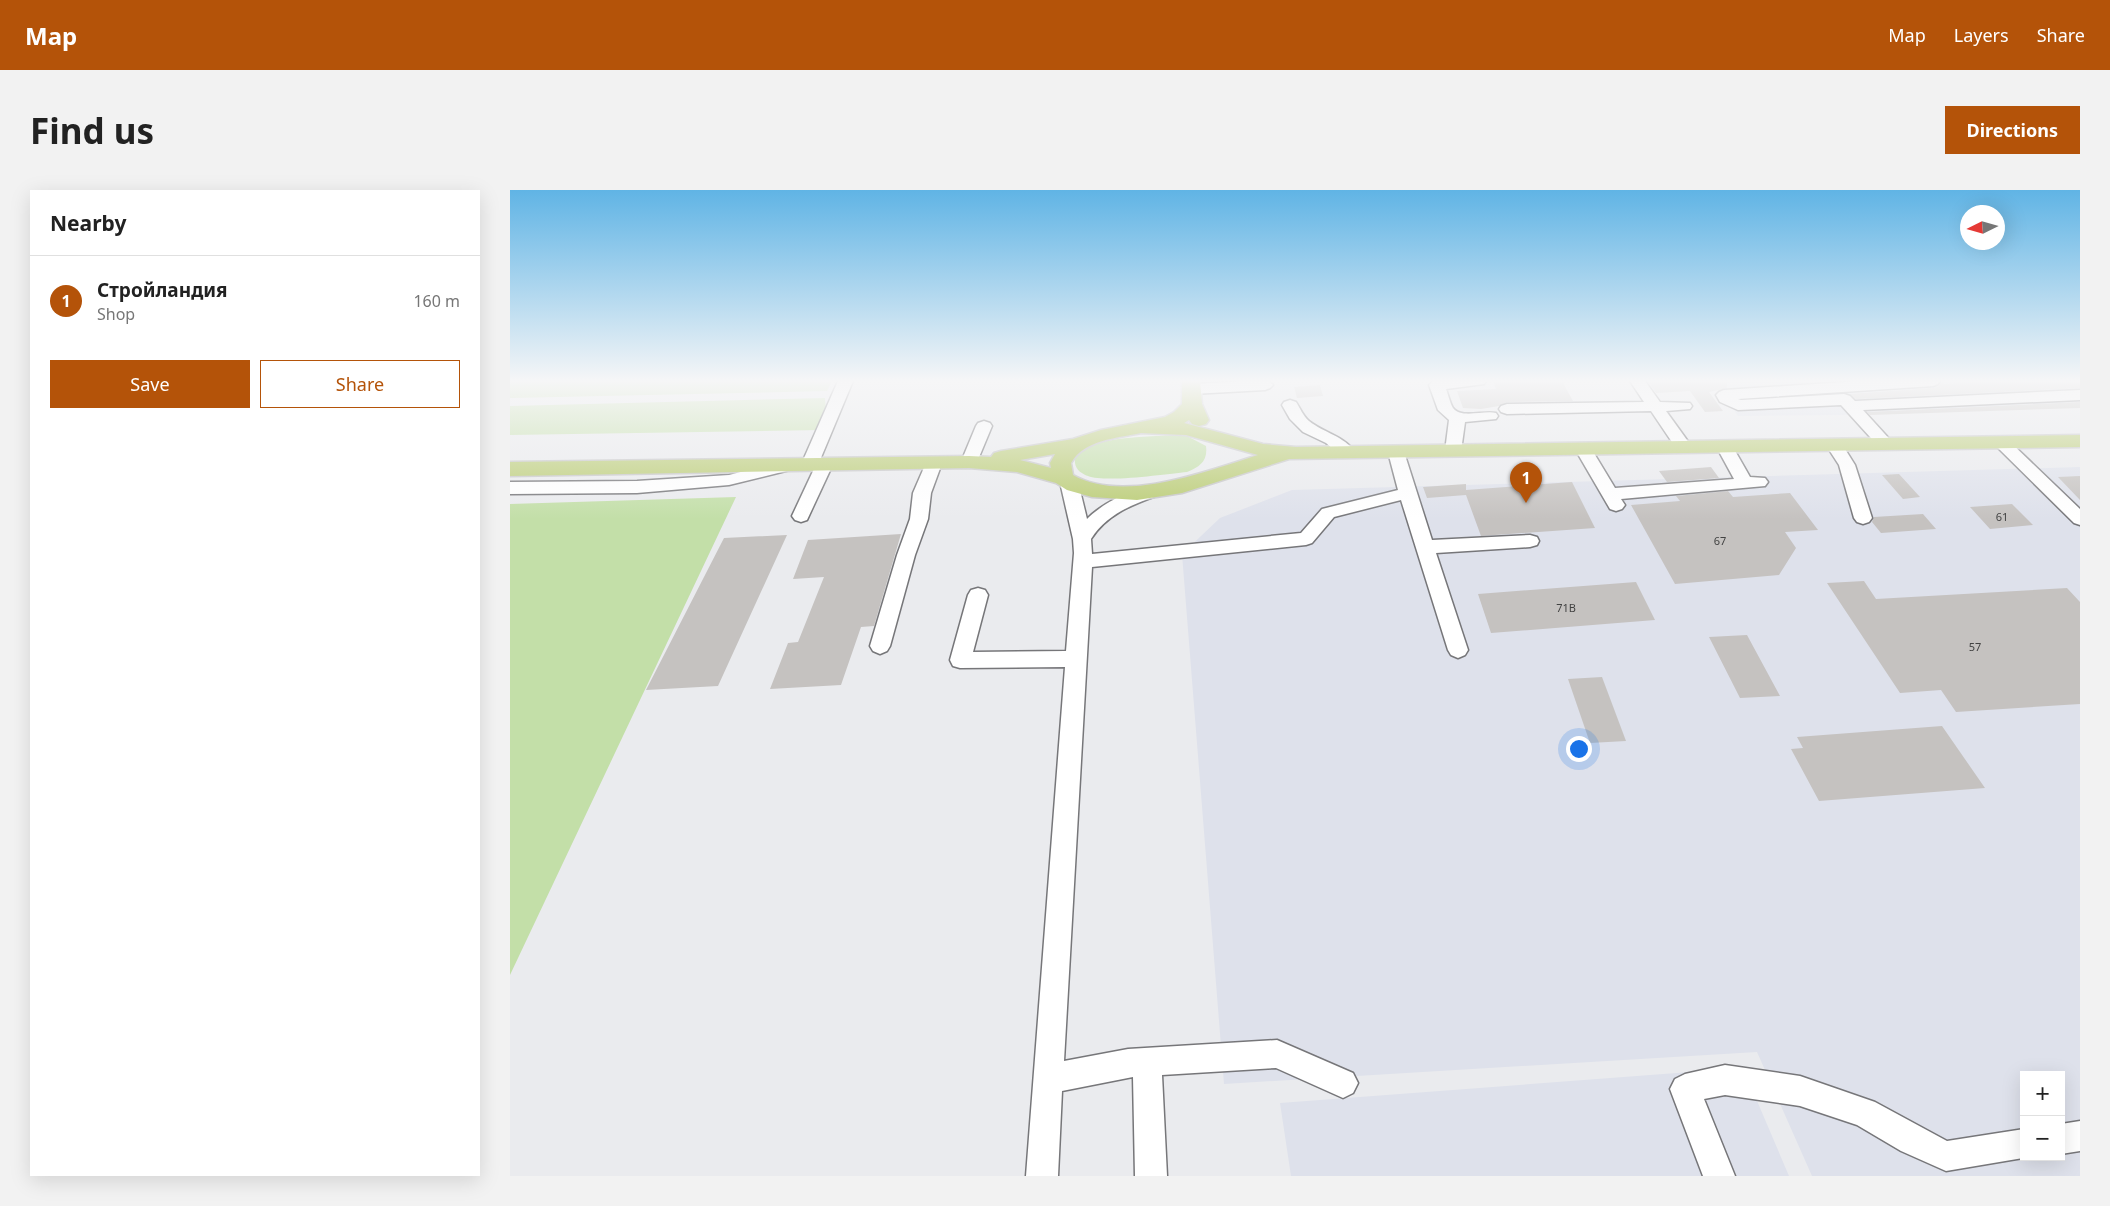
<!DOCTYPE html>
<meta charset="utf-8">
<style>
body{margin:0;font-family:"Noto Sans",sans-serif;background:#f2f2f2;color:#222}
.controls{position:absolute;right:15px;bottom:15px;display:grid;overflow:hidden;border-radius:0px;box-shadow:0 5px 20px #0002}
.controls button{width:45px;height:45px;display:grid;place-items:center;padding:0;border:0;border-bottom:1px solid #e0e0e0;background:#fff;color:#222;font:25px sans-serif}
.compass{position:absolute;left:1450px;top:15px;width:45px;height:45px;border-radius:50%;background:#fff;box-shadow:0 5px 20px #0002;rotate:265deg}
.you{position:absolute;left:1068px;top:558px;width:18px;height:18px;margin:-12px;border:4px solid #fff;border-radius:50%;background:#1a73e8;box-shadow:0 0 0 8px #1a73e833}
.badge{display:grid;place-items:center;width:32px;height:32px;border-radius:50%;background:#b45309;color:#fff;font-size:16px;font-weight:700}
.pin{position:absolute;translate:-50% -41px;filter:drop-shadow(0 1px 2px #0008)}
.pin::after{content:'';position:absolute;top:26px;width:18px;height:15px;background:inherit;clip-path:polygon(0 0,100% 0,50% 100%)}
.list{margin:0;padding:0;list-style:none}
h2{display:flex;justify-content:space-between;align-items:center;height:65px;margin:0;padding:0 20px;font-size:21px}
h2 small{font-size:16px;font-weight:400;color:#767676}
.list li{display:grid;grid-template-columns:32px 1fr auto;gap:15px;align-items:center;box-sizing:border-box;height:90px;padding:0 20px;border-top:1px solid #e0e0e0}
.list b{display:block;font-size:19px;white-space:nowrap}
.list p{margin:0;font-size:16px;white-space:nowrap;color:#767676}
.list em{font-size:16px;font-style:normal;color:#767676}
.actions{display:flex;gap:10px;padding:15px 20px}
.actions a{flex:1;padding:11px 0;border:1px solid #b45309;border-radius:0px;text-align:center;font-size:18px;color:#b45309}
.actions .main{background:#b45309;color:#fff}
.map{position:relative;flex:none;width:1570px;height:986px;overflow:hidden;border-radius:0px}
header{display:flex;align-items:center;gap:30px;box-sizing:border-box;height:70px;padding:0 25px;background:#b45309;color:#fff}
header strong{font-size:24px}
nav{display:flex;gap:28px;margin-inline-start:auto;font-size:18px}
.intro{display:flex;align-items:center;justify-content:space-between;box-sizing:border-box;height:120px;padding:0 30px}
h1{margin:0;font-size:35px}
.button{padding:12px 22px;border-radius:0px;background:#b45309;color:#fff;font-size:18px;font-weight:700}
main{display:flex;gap:30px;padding:0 30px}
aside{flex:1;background:#fff;border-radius:0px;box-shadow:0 5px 20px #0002}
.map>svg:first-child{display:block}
.built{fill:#dee1eb;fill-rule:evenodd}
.green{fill:#c3dfa8}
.building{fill:#c5c2c0}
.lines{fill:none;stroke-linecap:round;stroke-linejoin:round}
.minor-casing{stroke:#767679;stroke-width:3}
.major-casing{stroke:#c7c7c8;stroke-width:3}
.minor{fill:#fff;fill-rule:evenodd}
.major{fill:#bacc74;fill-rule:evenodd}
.labels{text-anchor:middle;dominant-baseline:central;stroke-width:4;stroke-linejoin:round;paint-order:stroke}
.number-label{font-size:11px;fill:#424242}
</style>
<header>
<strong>Map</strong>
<nav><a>Map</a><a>Layers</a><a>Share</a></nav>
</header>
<div class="intro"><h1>Find us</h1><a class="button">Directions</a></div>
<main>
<aside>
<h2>Nearby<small></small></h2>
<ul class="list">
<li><span class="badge">1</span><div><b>Стройландия</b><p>Shop</p></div><em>160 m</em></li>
</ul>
<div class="actions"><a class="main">Save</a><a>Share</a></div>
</aside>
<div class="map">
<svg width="1570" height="986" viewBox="0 0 1570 986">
<rect width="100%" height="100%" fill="#eaebee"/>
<path class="built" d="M1204,191H1570V217L1333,225L1228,226Z
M1570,277V986H1302L1247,862L714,894L672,364L710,328L782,300ZM1514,885H1551V967H1514Z
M1233,878L1279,986H781L770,913Z"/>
<path class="green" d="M0,191H322L317,201L0,208Z
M315,208L316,221L311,240L0,245V216Z
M665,245L677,246L696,256C698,271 690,277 677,282C656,284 596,293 578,286C572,284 566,280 565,273C562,245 647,247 665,245Z
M226,307L0,785V314Z"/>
<path class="building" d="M983,191H1052L1063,211L997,212L989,216L971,219L953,218L947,201L986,199Z
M1138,191H1217V198L1199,202L1213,221L1195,222L1180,201L1146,203Z
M1432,191H1434V194L1487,191H1570V198L1346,209L1338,204L1423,198L1429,196Z
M810,195L813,206L787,208L784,197Z
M1570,212V218L1360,225L1357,222Z
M1201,277L1209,288L1157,292L1149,281Z
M1389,284L1410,307L1393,309L1372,285Z
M1570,286V310L1548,287Z
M1062,292L1085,338L971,346L956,305L917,308L913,297L956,294V300Z
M1218,301L1223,307L1280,303L1308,340L1275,342L1286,358L1269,385L1165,394L1121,315L1170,311L1166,306Z
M1502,314L1523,335L1480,339L1460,317Z
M1413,324L1426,339L1371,343L1362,332L1364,327Z
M391,344L364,436L351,437L331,495L260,499L278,453L288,452L314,387L283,389L298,350Z
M277,345L208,496L136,500L214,348Z
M1354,391L1366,409L1557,398L1570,412V514L1446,522L1431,500L1390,503L1317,393Z
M1126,392L1145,430L981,443L968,404Z
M1237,445L1270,506L1230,508L1199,447Z
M1092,487L1116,551L1080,553L1058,489Z
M1432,536L1475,598L1309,611L1281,559L1293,558L1287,547Z"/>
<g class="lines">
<defs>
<path id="minor" d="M328,191H343L310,270H321L323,274L297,330L291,332L285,330L282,326L304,279H293L291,275Z
M739,191H759L763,195L760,198L755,200L682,204L677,202L674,199L677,196L682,194Z
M923,191H976L974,194L936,199C938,204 940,213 943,218C951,229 974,220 986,223L988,226L986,229L955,232L951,261L949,265H937L935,261L939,230L928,220L919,195Z
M1120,191H1135L1150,212L1180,213L1182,216L1180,219L1156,221L1182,257L1180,261H1168L1141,221L997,224L991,222L989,219L991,216L997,214L1134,212Z
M1350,191H1430L1428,194L1423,196L1228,209L1231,210L1334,204L1340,206L1345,211L1570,200V210L1353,220L1384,254L1382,258H1370L1331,215L1228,220L1210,212L1206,205L1209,202L1214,200Z
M780,210L786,212C790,218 793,226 799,231C814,243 834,246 845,262L843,266H831L816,253L793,242L780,229L772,215L774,212Z
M474,231L480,233L482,236L467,272L465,276L459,277L453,276L451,272L466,236L468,233Z
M1491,247L1497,249L1570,319V335L1564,333L1485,255L1483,252L1485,249Z
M1324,250L1330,251L1345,275L1362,328L1359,332L1353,334L1347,332L1344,328L1329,275L1316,255L1318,251Z
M1214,251L1220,252L1240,287L1255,288L1258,292L1255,296L1111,309L1115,315L1112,319L1106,321L1100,319L1065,259L1067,255H1079L1105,298L1224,289L1206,256L1208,252Z
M886,257L892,258L894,262L922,350L1020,345L1027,347L1029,351L1027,355L1020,357L926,363L958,460L955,465L948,468L941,465L938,460L891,310L824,327L802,353L796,355L582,377L554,871L618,859L767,850L843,883L848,893L843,903L833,908L766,878L652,885L657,986H625L623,887L552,901L548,986H516L555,477L450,478L443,476L440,470L458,405L461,400L468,398L475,400L478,405L463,462L556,461L564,363L563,349L550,292L553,288L559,287L565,288L568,292L577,329C589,316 628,293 646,298L649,302L646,306C621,315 596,325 581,349L582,364L791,343L812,319L888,300L878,262L880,258Z
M424,268L430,269L432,273L421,303L418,329L405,365L380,456L377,461L370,464L363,461L360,456L387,365L400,329L403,303L416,273L418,269Z
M278,270L284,271L286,275L284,279L219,295L127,303L0,304V292L127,291L219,285Z
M1215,875L1290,886L1365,912L1437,951L1514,939V967H1519L1436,981L1391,961L1347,935L1290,916L1215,905L1194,909L1225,986H1193L1160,899L1165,889L1175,884Z
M1570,931V961L1551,964V934Z"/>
<path id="major" d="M672,191H690L692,214L699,230L696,234L689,236L682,234L679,230L674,233L753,254L786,257L1570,245V257L779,269L672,303L627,310L582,307L557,300L546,293L507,282L459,278L0,286V272L459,266L481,267L484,263L491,261L563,249L591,240L655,227L664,222L672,214ZM631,243L676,245L748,265C697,281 614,314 563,285L561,273C574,250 607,248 631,243ZM545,264L540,273L541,278L510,270Z"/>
</defs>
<use href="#minor" class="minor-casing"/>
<use href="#major" class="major-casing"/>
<use href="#minor" class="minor"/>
<use href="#major" class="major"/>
</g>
<linearGradient id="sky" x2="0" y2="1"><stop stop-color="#60b4e5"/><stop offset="0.58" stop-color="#f6f6f7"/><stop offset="1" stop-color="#f6f6f7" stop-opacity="0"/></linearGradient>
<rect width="1570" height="329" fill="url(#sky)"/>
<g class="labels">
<g class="number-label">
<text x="1492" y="326">61</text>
<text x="1210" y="350">67</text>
<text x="1056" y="417">71В</text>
<text x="1465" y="456">57</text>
</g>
</g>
</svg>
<div class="controls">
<button>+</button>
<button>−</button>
</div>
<svg class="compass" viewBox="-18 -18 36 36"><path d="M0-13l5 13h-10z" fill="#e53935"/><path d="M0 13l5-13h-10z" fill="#767676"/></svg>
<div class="you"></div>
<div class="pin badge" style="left:1016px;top:313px">1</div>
</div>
</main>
